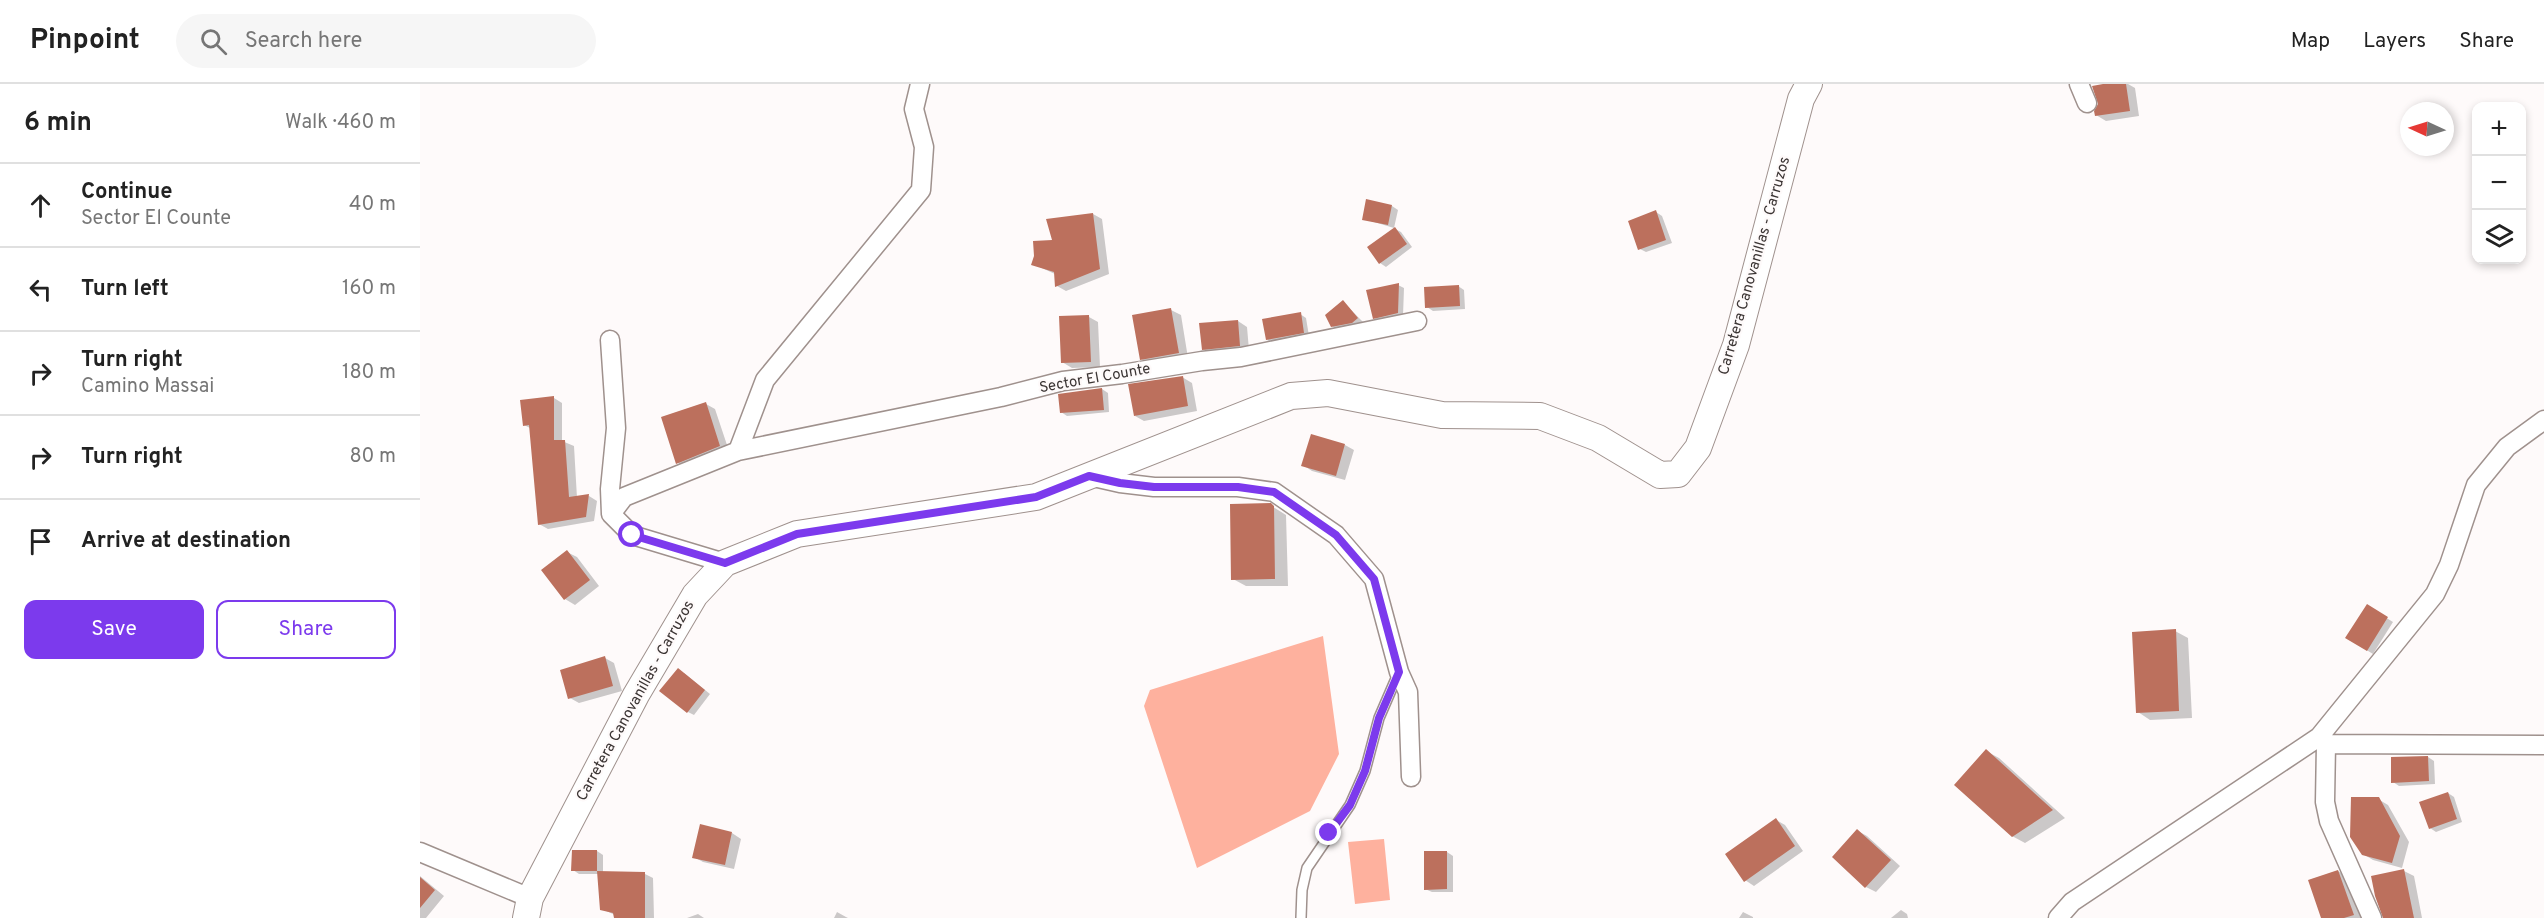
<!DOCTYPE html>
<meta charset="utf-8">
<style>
body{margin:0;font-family:Overpass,sans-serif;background:#f6f6f6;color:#222}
.controls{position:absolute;right:18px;top:18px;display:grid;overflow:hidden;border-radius:12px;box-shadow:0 3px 9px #0003}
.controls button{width:54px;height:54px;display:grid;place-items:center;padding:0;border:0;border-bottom:2px solid #e0e0e0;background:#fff;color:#222;font:30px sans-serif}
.compass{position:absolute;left:1980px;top:18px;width:54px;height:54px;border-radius:50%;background:#fff;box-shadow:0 3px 9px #0003;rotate:274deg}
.stop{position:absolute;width:18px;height:18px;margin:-14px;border:4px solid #7c3aed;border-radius:50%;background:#fff}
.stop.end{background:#7c3aed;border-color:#fff;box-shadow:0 2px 6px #0008}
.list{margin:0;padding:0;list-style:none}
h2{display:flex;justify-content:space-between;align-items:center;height:78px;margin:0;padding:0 24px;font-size:26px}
h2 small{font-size:20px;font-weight:400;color:#767676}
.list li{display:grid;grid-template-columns:39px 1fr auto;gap:18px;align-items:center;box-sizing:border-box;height:84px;padding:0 24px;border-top:2px solid #e0e0e0}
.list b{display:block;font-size:22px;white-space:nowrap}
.list p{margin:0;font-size:20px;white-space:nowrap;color:#767676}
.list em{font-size:20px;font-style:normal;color:#767676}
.actions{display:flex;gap:12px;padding:18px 24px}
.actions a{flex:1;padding:14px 0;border:2px solid #7c3aed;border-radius:12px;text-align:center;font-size:21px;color:#7c3aed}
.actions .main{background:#7c3aed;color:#fff}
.icon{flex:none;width:33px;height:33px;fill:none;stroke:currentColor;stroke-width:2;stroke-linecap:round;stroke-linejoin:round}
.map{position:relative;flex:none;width:2124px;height:834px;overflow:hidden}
header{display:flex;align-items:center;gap:36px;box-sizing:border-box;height:84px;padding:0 30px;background:#fff;border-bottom:2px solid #e0e0e0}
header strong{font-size:28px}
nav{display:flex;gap:33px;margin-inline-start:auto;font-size:21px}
.search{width:420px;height:54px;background:#f6f6f6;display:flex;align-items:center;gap:15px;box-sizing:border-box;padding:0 21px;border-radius:33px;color:#767676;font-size:22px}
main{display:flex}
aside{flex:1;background:#fff}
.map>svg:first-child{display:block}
.pitch{fill:#feb19e}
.shadow{fill:#0003}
.building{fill:#bc705d}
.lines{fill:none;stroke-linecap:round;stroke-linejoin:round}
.lane-casing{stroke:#9f918d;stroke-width:12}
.street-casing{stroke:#9f918d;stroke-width:21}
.secondary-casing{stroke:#9f918d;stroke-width:28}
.lane{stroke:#fff;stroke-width:9}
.street{stroke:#fff;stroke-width:18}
.secondary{stroke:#fff;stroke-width:26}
.route{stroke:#7c3aed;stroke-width:8}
.labels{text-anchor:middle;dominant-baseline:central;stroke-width:4.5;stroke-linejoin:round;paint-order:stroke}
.street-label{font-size:15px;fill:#3b3534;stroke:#fefafa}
</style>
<header>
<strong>Pinpoint</strong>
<div class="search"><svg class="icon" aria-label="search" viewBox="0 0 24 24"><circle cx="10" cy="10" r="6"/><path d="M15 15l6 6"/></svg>Search here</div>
<nav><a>Map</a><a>Layers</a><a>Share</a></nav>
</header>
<main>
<aside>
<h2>6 min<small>Walk · 460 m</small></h2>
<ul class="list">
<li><svg class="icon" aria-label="ahead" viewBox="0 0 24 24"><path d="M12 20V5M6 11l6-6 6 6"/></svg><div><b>Continue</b><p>Sector El Counte</p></div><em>40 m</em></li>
<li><svg class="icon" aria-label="left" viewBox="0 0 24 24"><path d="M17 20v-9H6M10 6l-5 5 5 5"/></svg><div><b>Turn left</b></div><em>160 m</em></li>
<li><svg class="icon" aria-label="right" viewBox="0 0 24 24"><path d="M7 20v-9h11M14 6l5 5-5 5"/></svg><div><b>Turn right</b><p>Camino Massai</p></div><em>180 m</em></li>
<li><svg class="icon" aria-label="right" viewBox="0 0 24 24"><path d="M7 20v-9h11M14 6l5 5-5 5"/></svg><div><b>Turn right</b></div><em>80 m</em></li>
<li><svg class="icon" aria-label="arrive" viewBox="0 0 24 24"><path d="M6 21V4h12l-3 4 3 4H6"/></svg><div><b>Arrive at destination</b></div></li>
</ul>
<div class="actions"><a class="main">Save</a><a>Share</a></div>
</aside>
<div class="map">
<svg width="2124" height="834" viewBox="0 0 2124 834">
<rect width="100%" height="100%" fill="#fefafa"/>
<path class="pitch" d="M903,552L919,670L890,727L777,784L724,622L730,606Z
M964,755L970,816L935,820L928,758Z"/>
<path class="shadow" d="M1693,0H1708L1715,4L1719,32L1686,37L1676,31Z
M972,122L978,126L974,144L944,135Z
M1236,128L1242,132L1252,159L1226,168L1220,165Z
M673,130L682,135L689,190L646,207L637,202L635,190L613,180L634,158Z
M975,145L981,148L992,163L966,183L960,179L949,164Z
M978,201L984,204L983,232L960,237L954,234Z
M1038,202L1044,206L1045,225L1013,227L1007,223Z
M923,218L943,238L939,241L918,246L912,242Z
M751,226L761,231L768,274L731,280L721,275Z
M880,230L886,234L889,252L853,259L847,256Z
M669,233L678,238L680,283L652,284L642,278Z
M818,237L827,243L829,266L792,270L783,265Z
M762,293L772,299L777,327L724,337L715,332Z
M682,305L688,309L689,328L647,332L641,328Z
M134,314L142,319V357L154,362L157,414L169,412L177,417L174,437L128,445L119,440L110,344L104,341Z
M286,320L295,325L309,367L267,384L258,379Z
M925,361L934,366L925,396L892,387L883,381Z
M850,421L866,431L868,502H826L813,495Z
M147,468L157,473L179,502L155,521L145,515L123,487Z
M1947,522L1973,538L1953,570L1927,554Z
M1755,547L1768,554L1772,634L1730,636L1718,628Z
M185,574L194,579L202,607L159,619L150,614Z
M264,589L290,610L274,631L268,628Z
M1566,667L1579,674L1645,734L1605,759L1592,752Z
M2008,673L2014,677L2015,700L1979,702L1973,698Z
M2028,709L2034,713L2042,738L2016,748L2010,744Z
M1958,715L1968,721L1989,758L1982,784L1953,776L1943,770Z
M1356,736L1365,741L1383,767L1334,802L1325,796Z
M1438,747L1447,752L1480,782L1456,808L1446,803L1414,773Z
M312,749L321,755L314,785L283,778L274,773Z
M177,767L183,771V789L225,790L233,794L234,834H195V831L182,825L179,790H159L153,786Z
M1027,768L1033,772V808H1012L1005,805Z
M1918,787L1928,793L1942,834H1902Z
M1984,787L1994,792L2002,834H1963Z
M0,792L24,812L6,834H0Z
M1481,826L1487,830L1488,834H1471Z
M417,828L426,833L428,834H414Z
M1323,828L1333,833V834H1319Z
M278,830L284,834H267Z"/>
<path class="building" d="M1683,0H1706L1710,27L1675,32L1674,27L1678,20L1672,2Z
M946,115L972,121L968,141L942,136Z
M1236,126L1246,156L1218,166L1208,137Z
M673,129L680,185L635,203L634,188L611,181L614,172L613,157L632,156L626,135Z
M975,143L987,160L959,180L947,163Z
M979,199L978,229L953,235L946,206Z
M1039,201L1040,222L1005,224L1004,203Z
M923,216L938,234L932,239L911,243L905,231Z
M751,224L759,269L720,276L712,231Z
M881,228L884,249L846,256L842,235Z
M669,231L671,278L641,279L639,232Z
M818,236L820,262L782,266L779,239Z
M763,292L768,322L714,332L708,300Z
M682,304L684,326L640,329L638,310Z
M134,312V356H145L149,413L169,410L166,433L118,441L109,341L103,342L100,316Z
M286,318L300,362L256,380L241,333Z
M891,350L925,360L916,392L881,382Z
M851,419L854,422L855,495L811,496L810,420Z
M147,466L170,496L144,516L121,486Z
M1947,520L1968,533L1947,567L1925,554Z
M1756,545L1759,627L1716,629L1712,548Z
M185,572L193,602L148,615L140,586Z
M258,584L285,606L267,629L239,607Z
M1566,665L1633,726L1592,753L1534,701Z
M2008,672L2009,697L1971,699V673Z
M2028,708L2037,735L2009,745L1999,718Z
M1931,713H1959L1980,752L1972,779L1942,771L1930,753Z
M1356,734L1375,762L1324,798L1305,770Z
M280,740L312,748L305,781L272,774Z
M1437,745L1471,776L1445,804L1412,773Z
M152,766H177V787H151Z
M1004,767H1027V805L1004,806Z
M1984,785L1994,834H1963L1955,812L1951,792Z
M1918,786L1934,831L1924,834H1901L1888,796Z
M177,787L225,788V834H194L193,829L180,826Z
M0,793L15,806L0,824Z"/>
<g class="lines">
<defs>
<path id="lane" d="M881,834L882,806L887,784L930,721L945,687L959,634L978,590"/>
<path id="street" d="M1659,0L1667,19
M190,256L196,344L190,405L191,430
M318,367L581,313L643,297L702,290L782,277L821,273L997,237
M669,392L700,399L734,403H818L854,408L916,451L954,495L979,588L988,608L991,693
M305,479L212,451L191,430L204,413L318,367L345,296L501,106L504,63L494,25L500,0
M1899,653L1906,660L2124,661
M1906,660L1905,718L1909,737L1952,834
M0,768L110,814
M1638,834L1652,818L1899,653L2015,510L2029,481L2056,401L2087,363L2124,336"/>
<path id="secondary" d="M106,834L110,814L216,611L275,511L305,479L377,450L616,413L871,312L908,309L1022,331L1120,332L1178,354L1240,391L1258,390L1278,364L1316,261L1381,15L1389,0"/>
</defs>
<use href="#lane" class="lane-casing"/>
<use href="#street" class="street-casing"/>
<use href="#secondary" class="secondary-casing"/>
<use href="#lane" class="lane"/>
<use href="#street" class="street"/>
<use href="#secondary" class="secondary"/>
</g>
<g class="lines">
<path class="route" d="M212,451L305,479L377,450L616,413L669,392L700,399L734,403H818L854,408L916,451L954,495L979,588L959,634L945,687L930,721L909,749"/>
</g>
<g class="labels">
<g class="street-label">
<text transform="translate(1335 182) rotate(-74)">Carretera Canovanillas - Carruzos</text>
<text transform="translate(675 295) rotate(-10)">Sector El Counte</text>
<text transform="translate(216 617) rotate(-61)">Carretera Canovanillas - Carruzos</text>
</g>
</g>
</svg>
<div class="controls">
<button>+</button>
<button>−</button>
<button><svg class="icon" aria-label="layers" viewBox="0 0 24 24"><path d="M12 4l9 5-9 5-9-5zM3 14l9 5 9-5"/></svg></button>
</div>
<svg class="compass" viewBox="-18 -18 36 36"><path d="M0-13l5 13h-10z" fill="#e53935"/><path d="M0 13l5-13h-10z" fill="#767676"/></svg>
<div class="stop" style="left:212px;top:451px"></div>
<div class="stop end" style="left:909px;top:749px"></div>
</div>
</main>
